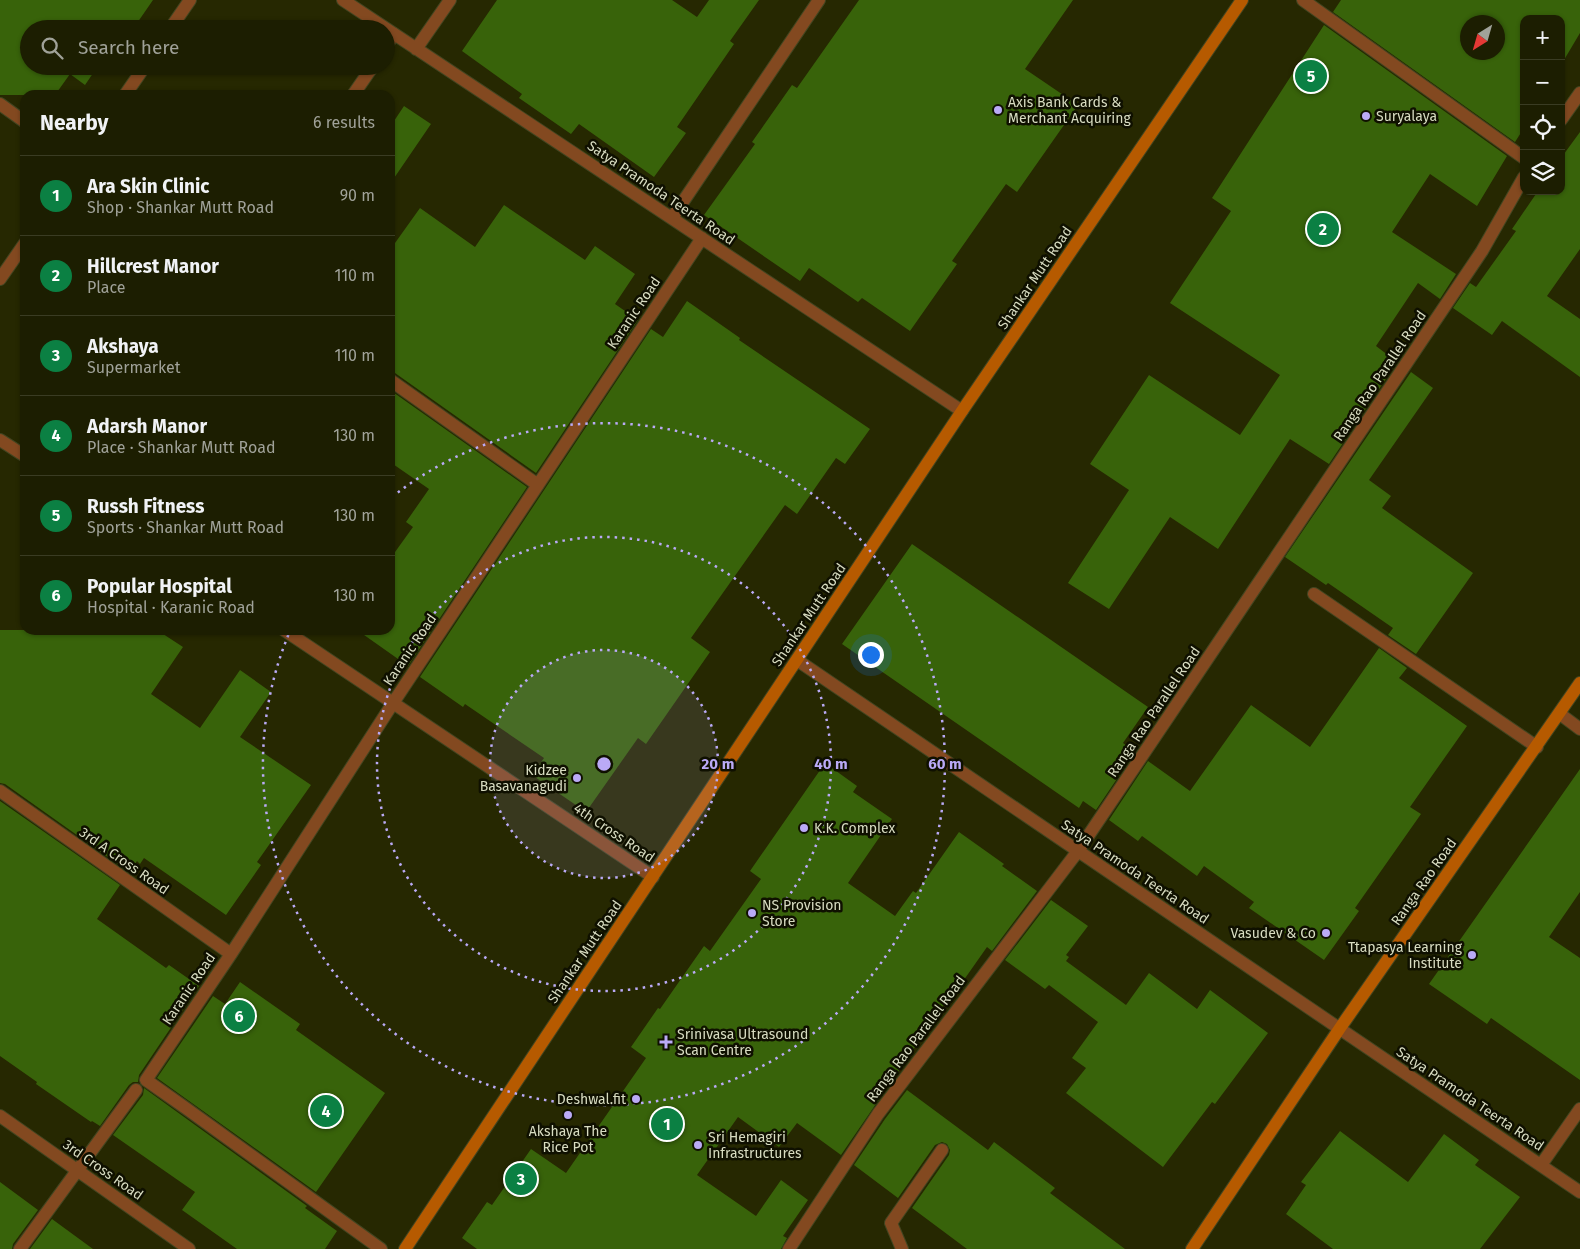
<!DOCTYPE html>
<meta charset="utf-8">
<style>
body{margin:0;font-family:"Fira Sans",sans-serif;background:#292b10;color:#f1f3f6}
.controls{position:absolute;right:15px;top:15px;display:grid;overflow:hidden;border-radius:10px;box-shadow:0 1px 4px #0004}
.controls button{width:45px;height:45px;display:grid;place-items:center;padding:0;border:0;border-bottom:1px solid #3a3c23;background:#1c1e01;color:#f1f3f6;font:25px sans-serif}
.compass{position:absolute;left:1460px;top:15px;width:45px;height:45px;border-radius:50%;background:#1c1e01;box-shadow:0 1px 4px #0004;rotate:217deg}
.you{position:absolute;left:870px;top:654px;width:18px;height:18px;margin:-12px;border:4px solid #fff;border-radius:50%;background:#1a73e8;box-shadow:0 0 0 8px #1a73e833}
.badge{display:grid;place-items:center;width:32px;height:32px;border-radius:50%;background:#0b8043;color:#fff;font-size:16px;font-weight:700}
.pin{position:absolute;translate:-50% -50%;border:2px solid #fff;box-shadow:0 1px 5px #0006}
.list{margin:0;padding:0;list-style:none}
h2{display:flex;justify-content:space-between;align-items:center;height:65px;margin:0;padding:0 20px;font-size:21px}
h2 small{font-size:16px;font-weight:400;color:#a0a299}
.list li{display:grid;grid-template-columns:32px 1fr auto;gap:15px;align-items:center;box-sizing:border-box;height:80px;padding:0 20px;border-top:1px solid #3a3c23}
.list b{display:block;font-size:19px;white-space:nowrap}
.list p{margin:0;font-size:16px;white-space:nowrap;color:#a0a299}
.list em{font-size:16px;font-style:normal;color:#a0a299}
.icon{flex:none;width:28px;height:28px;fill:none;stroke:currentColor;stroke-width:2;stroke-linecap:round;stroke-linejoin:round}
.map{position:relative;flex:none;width:1580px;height:1249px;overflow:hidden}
.search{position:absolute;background:#1c1e01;box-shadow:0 1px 4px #0004;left:20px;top:20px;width:375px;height:55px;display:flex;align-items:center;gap:12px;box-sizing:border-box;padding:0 18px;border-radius:28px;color:#a0a299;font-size:19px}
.panel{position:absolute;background:#1c1e01;box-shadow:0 1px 4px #0004;left:20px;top:90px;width:375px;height:545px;border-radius:15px}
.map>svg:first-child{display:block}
.building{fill:#38630a;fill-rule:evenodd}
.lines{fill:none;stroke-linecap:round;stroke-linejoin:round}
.lane-casing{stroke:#424520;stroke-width:14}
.street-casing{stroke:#424520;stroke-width:14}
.secondary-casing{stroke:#424520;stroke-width:14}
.lane{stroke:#834920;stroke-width:12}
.street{stroke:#834920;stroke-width:12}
.secondary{stroke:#b65a00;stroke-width:12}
.ring{fill:none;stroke:#baaaf6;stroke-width:2.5;stroke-dasharray:2.5 5}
.poi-dot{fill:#baaaf6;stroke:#0f1000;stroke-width:2}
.labels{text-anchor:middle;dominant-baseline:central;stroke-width:5;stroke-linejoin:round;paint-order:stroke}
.poi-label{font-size:14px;fill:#d8dcc1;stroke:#0f1000;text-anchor:start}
.street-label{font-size:14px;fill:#d8dcc1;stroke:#0f1000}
.centre{fill:#baaaf6;stroke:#0f1000;stroke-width:2.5}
.ring-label{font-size:15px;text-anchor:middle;font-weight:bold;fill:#baaaf6;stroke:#0f1000;stroke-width:5;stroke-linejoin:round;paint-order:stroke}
</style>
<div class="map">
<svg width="1580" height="1249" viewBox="0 0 1580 1249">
<rect width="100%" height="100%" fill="#262801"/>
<path class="building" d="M0,0H153L133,29H29V66H98L85,85L70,74L55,95H0Z
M497,0H672L697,17L709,0H759L730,41L734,44L677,127L686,133L654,177L579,124L571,134L519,98L522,94L462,51Z
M859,0H1073L1025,69L1078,105L1017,192L1006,184L952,261L957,264L910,331L862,298L858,302L809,268L800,281L704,215L755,144L752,142L792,85L797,88Z
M1341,0H1580V33L1561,65V19H1524V128L1515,142L1333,12ZM1468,22H1498V52H1468Z
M1324,25L1507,156L1477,206L1430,174L1392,232L1456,274L1440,299L1418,283L1376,346L1397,362L1329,464L1290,439L1218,549L1170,517L1109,609L1068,583L1129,490L1090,464L1149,375L1240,435L1280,375L1170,303L1231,211L1212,198Z
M404,106L431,124L390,184V127Z
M1580,132V249L1547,296L1580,319V377L1502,321L1492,335L1453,308L1470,283L1476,287L1516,231L1512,229L1538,191H1561V158Z
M504,205L585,260L595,246L635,274L615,304L638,320L536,473L395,373L390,372V250L420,208L475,247Z
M687,301L740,338L739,340L870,429L845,464L836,458L797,514L785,505L691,638L710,652L646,744L638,738L586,812L532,775L544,758L465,704L463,707L420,677L651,329L663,337Z
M1411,372L1433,388L1369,480L1391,496L1382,508L1473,573L1416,654L1388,635L1393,628L1328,583L1326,585L1285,557Z
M390,390L527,487L408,666L357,630H390V559L413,527L406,522L429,489L390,462Z
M912,544L1148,707L1123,743L1135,752L1096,810L1083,801L1079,808L842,644Z
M0,630H157L183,647L151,694L200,728L240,670L271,692L240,737L311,785L257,862L261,865L226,915L144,858L140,864L137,861L129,872L5,784L0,783Z
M1379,648L1407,668L1399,678L1467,726L1410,807L1421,814L1355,908L1359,911L1324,960L1249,908L1254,902L1204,866L1197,876L1142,836L1138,841L1109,820L1148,761L1190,791L1251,705L1310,747Z
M825,763L857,786L853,792L892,819L848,883L895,916L913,891L916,893L959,832L1004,864L1002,866L1037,891L992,951L987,947L954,994L952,993L841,1155L797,1123L779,1147L738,1117L697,1175L756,1216L781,1180L808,1200L783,1236L787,1238L781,1249H477L462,1238L487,1202L492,1205L531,1149L566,1173L646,1058L631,1047L658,1008L660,1009L704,946L710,951L761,879L750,871Z
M1580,769V892L1549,937L1580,958V1080L1491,1018L1487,1024L1429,984Z
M0,801L120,885L97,919L166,968L169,965L199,986L139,1075L138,1082H133L129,1085L100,1126L92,1121L91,1122L36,1084L37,1082L0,1056Z
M1051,900L1088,926L1066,955L1069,957L1066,961L1126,1005L1149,973L1197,1009L1210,990L1268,1033L1215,1104L1212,1102L1163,1167L1066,1093L1086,1068L1072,1058L1098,1022L1049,985L1045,989L1005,960Z
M240,982L300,1024L296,1030L385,1093L316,1192L157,1078L213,996L225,1004Z
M144,1088L307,1206L305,1208L337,1231L325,1249H237L182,1210L195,1192L113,1135L143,1095Z
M907,1090L988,1150L994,1142L1055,1188L1050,1193L1125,1249H967L912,1208L949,1155L950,1150L947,1144L942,1142L935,1145L898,1198L854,1165L885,1119Z
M1340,1131L1408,1182L1444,1134L1479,1160L1475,1165L1520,1197L1480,1249H1333L1286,1214L1306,1185L1301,1182Z
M0,1182L38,1210L13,1244L12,1249H0Z
M52,1219L93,1249H30Z"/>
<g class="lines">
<defs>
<path id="lane" d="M386,46L394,34
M353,95L373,66"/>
<path id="street" d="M343,0L962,411
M1303,0L1524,158
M170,29L190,0
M416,49L450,0
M125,95L145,66
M0,104L25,122
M1561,120L1580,93
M672,218L819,0
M0,279L25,243
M390,380L538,485
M0,440L25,456
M1314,594L1537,747
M284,630L653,877
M797,660L1580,1192
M1560,714L1580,729
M0,791L231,954
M0,1116L189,1249
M1541,1165L1580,1109
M20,1249L136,1090
M381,1249L187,1109L146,1080L231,954L393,703L702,238
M789,1249L878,1114L1078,851L1482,251L1524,177
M902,1249L891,1223L942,1150"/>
<path id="secondary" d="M405,1249L962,411L1242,0
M1192,1249L1340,1028L1580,683"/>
</defs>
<use href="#lane" class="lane-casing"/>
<use href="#street" class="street-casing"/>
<use href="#secondary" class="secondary-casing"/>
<use href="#lane" class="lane"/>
<use href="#street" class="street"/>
<use href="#secondary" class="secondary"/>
</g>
<circle cx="604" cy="764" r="114" fill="#baaaf6" fill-opacity=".12"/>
<g class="ring">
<circle cx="604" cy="764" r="114"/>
<circle cx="604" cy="764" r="227"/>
<path d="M392 497A341 341 0 1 1 290 631"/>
</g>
<g class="poi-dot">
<circle cx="998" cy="110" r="5"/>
<circle cx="1366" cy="116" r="5"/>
<circle cx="577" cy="778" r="5"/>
<circle cx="804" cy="828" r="5"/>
<circle cx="752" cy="913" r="5"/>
<circle cx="1326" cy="933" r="5"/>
<circle cx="1472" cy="955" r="5"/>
<path d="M663.5 1034.5h5v5h5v5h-5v5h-5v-5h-5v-5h5z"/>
<circle cx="636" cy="1099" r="5"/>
<circle cx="568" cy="1115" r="5"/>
<circle cx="698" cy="1145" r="5"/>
</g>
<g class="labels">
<g class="poi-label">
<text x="1008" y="102">Axis Bank Cards &amp;<tspan x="1008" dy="16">Merchant Acquiring</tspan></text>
<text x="1376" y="116">Suryalaya</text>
<text x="567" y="770" text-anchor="end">Kidzee<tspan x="567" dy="16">Basavanagudi</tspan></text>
<text x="814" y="828">K.K. Complex</text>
<text x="762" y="905">NS Provision<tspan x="762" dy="16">Store</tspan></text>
<text x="1316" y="933" text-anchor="end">Vasudev &amp; Co</text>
<text x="1462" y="947" text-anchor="end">Ttapasya Learning<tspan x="1462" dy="16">Institute</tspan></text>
<text x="677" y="1034">Srinivasa Ultrasound<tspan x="677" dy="16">Scan Centre</tspan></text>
<text x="626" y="1099" text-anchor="end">Deshwal.fit</text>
<text x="568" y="1131" text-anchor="middle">Akshaya The<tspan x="568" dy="16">Rice Pot</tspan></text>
<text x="708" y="1137">Sri Hemagiri<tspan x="708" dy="16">Infrastructures</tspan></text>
</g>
<g class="street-label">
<text transform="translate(661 193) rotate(34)">Satya Pramoda Teerta Road</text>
<text transform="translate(1035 278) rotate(-56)">Shankar Mutt Road</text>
<text transform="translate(634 313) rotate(-56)">Karanic Road</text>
<text transform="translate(1380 376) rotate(-56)">Ranga Rao Parallel Road</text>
<text transform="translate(809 615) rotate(-56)">Shankar Mutt Road</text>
<text transform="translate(410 650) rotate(-56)">Karanic Road</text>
<text transform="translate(1154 712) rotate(-56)">Ranga Rao Parallel Road</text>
<text transform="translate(614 833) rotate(34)">4th Cross Road</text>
<text transform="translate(124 861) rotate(35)">3rd A Cross Road</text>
<text transform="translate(1135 872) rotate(34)">Satya Pramoda Teerta Road</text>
<text transform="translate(1424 882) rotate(-55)">Ranga Rao Road</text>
<text transform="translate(585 952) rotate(-56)">Shankar Mutt Road</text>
<text transform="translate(189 989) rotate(-56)">Karanic Road</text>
<text transform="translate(916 1039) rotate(-53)">Ranga Rao Parallel Road</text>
<text transform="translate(1470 1099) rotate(34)">Satya Pramoda Teerta Road</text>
<text transform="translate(103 1170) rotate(35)">3rd Cross Road</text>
</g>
</g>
<circle cx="604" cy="764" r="8" class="centre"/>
<g class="ring-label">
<text x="718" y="769">20 m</text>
<text x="831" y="769">40 m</text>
<text x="945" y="769">60 m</text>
</g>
</svg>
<div class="controls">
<button>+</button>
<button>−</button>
<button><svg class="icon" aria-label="locate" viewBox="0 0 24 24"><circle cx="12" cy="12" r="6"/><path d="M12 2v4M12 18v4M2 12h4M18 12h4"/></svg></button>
<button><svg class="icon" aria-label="layers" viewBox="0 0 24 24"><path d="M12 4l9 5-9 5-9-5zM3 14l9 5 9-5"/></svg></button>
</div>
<svg class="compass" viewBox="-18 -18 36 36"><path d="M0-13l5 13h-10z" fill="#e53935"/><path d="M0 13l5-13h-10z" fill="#a0a299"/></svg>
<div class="you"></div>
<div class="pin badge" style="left:667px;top:1124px">1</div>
<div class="pin badge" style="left:1323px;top:229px">2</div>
<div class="pin badge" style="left:521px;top:1179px">3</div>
<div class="pin badge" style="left:326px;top:1111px">4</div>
<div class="pin badge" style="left:1311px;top:76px">5</div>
<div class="pin badge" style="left:239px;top:1016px">6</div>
<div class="search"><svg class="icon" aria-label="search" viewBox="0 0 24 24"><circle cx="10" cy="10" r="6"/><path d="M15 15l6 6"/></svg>Search here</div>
<section class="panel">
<h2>Nearby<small>6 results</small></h2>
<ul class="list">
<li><span class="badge">1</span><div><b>Ara Skin Clinic</b><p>Shop · Shankar Mutt Road</p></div><em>90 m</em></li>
<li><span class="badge">2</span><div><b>Hillcrest Manor</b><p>Place</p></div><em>110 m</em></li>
<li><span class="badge">3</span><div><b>Akshaya</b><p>Supermarket</p></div><em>110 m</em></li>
<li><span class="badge">4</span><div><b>Adarsh Manor</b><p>Place · Shankar Mutt Road</p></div><em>130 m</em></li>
<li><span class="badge">5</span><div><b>Russh Fitness</b><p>Sports · Shankar Mutt Road</p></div><em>130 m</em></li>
<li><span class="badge">6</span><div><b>Popular Hospital</b><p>Hospital · Karanic Road</p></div><em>130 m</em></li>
</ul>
</section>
</div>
